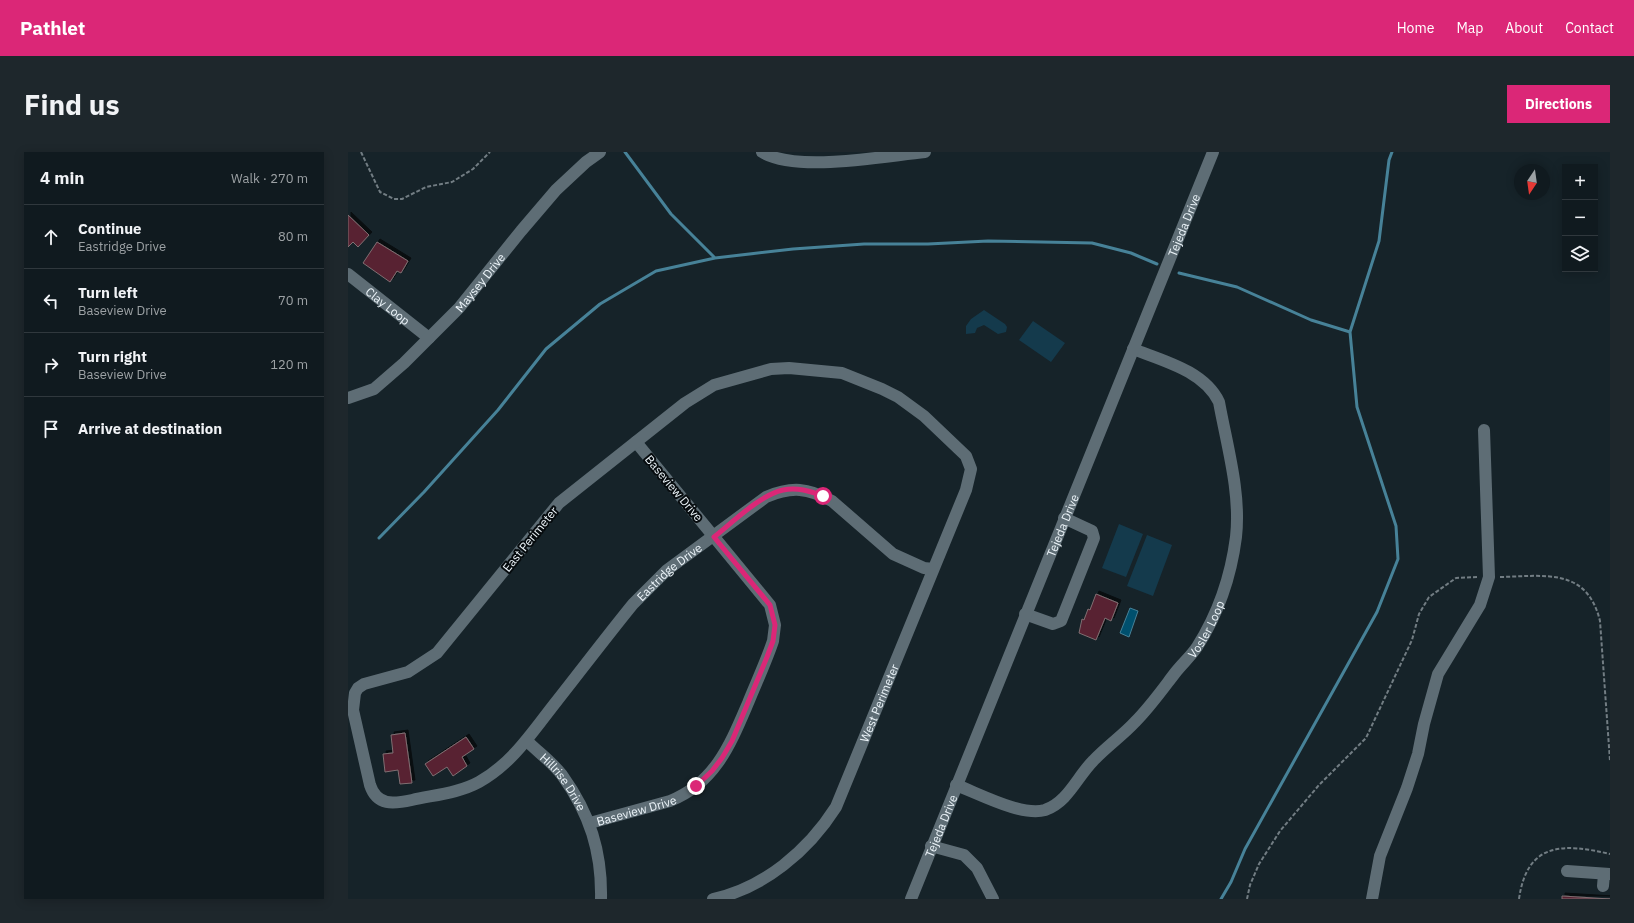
<!DOCTYPE html>
<meta charset="utf-8">
<style>
body{margin:0;font-family:"IBM Plex Sans",sans-serif;background:#1e272c;color:#f1f3f6}
.controls{position:absolute;right:12px;top:12px;display:grid;overflow:hidden;border-radius:0px;box-shadow:0 2px 10px #0003}
.controls button{width:36px;height:36px;display:grid;place-items:center;padding:0;border:0;border-bottom:1px solid #30383d;background:#101a1f;color:#f1f3f6;font:20px sans-serif}
.compass{position:absolute;left:1166px;top:12px;width:36px;height:36px;border-radius:50%;background:#101a1f;box-shadow:0 2px 10px #0003;rotate:193deg}
.stop{position:absolute;width:12px;height:12px;margin:-9px;border:3px solid #db2777;border-radius:50%;background:#fff}
.stop.end{background:#db2777;border-color:#fff;box-shadow:0 1px 4px #0008}
.list{margin:0;padding:0;list-style:none}
h2{display:flex;justify-content:space-between;align-items:center;height:52px;margin:0;padding:0 16px;font-size:17px}
h2 small{font-size:13px;font-weight:400;color:#9ca1a4}
.list li{display:grid;grid-template-columns:26px 1fr auto;gap:12px;align-items:center;box-sizing:border-box;height:64px;padding:0 16px;border-top:1px solid #30383d}
.list b{display:block;font-size:15px;white-space:nowrap}
.list p{margin:0;font-size:13px;white-space:nowrap;color:#9ca1a4}
.list em{font-size:13px;font-style:normal;color:#9ca1a4}
.icon{flex:none;width:22px;height:22px;fill:none;stroke:currentColor;stroke-width:2;stroke-linecap:round;stroke-linejoin:round}
.map{position:relative;flex:none;width:1262px;height:747px;overflow:hidden;border-radius:0px}
header{display:flex;align-items:center;gap:24px;box-sizing:border-box;height:56px;padding:0 20px;background:#db2777;color:#fff}
header strong{font-size:19px}
nav{display:flex;gap:22px;margin-inline-start:auto;font-size:14px}
.intro{display:flex;align-items:center;justify-content:space-between;box-sizing:border-box;height:96px;padding:0 24px}
h1{margin:0;font-size:28px}
.button{padding:10px 18px;border-radius:0px;background:#db2777;color:#fff;font-size:14px;font-weight:700}
main{display:flex;gap:24px;padding:0 24px}
aside{flex:1;background:#101a1f;border-radius:0px;box-shadow:0 2px 10px #0003}
.map>svg:first-child{display:block}
.green{fill:#143a4c}
.water{fill:#00506e;stroke:#478298}
.lines{fill:none;stroke-linecap:round;stroke-linejoin:round}
.stream{stroke:#478298;stroke-width:3}
.building{fill:#582031;stroke:#806f72;filter:url(#shadow)}
.path{stroke:#727d83;stroke-width:2;stroke-dasharray:4 2;stroke-linecap:butt}
.minor{stroke:#5e6d75;stroke-width:12}
.route{stroke:#db2777;stroke-width:5}
.labels{text-anchor:middle;dominant-baseline:central;stroke-width:4;stroke-linejoin:round;paint-order:stroke}
.street-label{font-size:12px;fill:#edf5fa;stroke:#060b0e}
</style>
<header>
<strong>Pathlet</strong>
<nav><a>Home</a><a>Map</a><a>About</a><a>Contact</a></nav>
</header>
<div class="intro"><h1>Find us</h1><a class="button">Directions</a></div>
<main>
<aside>
<h2>4 min<small>Walk · 270 m</small></h2>
<ul class="list">
<li><svg class="icon" aria-label="ahead" viewBox="0 0 24 24"><path d="M12 20V5M6 11l6-6 6 6"/></svg><div><b>Continue</b><p>Eastridge Drive</p></div><em>80 m</em></li>
<li><svg class="icon" aria-label="left" viewBox="0 0 24 24"><path d="M17 20v-9H6M10 6l-5 5 5 5"/></svg><div><b>Turn left</b><p>Baseview Drive</p></div><em>70 m</em></li>
<li><svg class="icon" aria-label="right" viewBox="0 0 24 24"><path d="M7 20v-9h11M14 6l5 5-5 5"/></svg><div><b>Turn right</b><p>Baseview Drive</p></div><em>120 m</em></li>
<li><svg class="icon" aria-label="arrive" viewBox="0 0 24 24"><path d="M6 21V4h12l-3 4 3 4H6"/></svg><div><b>Arrive at destination</b></div></li>
</ul>
</aside>
<div class="map">
<svg width="1262" height="747" viewBox="0 0 1262 747">
<defs>
<filter id="shadow"><feDropShadow dx="3" dy="-3" stdDeviation="0" flood-color="#0009"/></filter>
</defs>
<rect width="100%" height="100%" fill="#162329"/>
<path class="green" d="M636,158L657,172L659,175L658,180L650,182L636,173L629,176L627,181L618,182V174L623,167Z
M685,169L717,191L703,210L671,188Z
M771,372L795,382L778,425L754,416Z
M799,383L824,393L805,444L779,434Z"/>
<path class="water" d="M782,456L790,459L781,485L772,481Z"/>
<g class="lines">
<path class="stream" d="M277,0L323,62L367,106
M831,121L889,135L963,168L1002,180
M31,386L76,340L150,258L198,197L252,152L308,119L367,106L445,97L516,92H580L640,89L744,91L783,101L809,112
M873,747L883,730L897,697L1029,460L1050,407L1048,374L1009,255L1002,180L1031,89L1041,8L1044,0"/>
</g>
<path class="building" d="M0,63L21,83L10,95L5,90L0,95Z
M29,90L60,109L53,121L49,119L42,130L15,111Z
M748,442L770,451L763,469L757,466L748,488L731,481L734,467L736,468L740,457L742,458Z
M57,581L64,631L52,632L50,618L37,620L35,602L45,601L43,583Z
M118,585L126,597L114,605L119,614L105,624L99,615L85,624L77,612Z
M1214,744L1262,747H1214Z"/>
<g class="lines">
<path class="path" d="M13,0L32,40L46,47H54L78,35L104,30L125,17L142,0
M1152,425C1196,424 1239,415 1252,469L1262,609
M899,747L902,733L911,712L932,679L971,633L1018,586L1064,488L1071,462L1081,445L1108,426L1129,425
M1171,747C1179,690 1215,691 1262,702"/>
<g class="minor">
<path d="M414,0C448,21 536,4 577,0"/>
<path id="s1" d="M0,122L81,186"/>
<path id="s2" d="M0,246L26,237L56,211L111,156L173,79L208,38L238,10L252,0"/>
<path d="M677,462L705,472L713,469L746,386L744,379L716,366"/>
<path id="s3" d="M179,589C190,600 204,610 214,623C242,662 254,700 253,747"/>
<path id="s4" d="M608,633C630,641 674,665 697,658C720,650 729,625 745,609C758,595 774,584 787,570C802,555 814,538 827,521C834,512 843,504 849,495C870,462 883,424 888,385C893,341 879,294 871,250C856,219 816,209 785,197"/>
<path id="s5" d="M242,671L322,649C367,631 382,593 400,551C408,531 418,510 425,489L427,473L422,453L288,290"/>
<path d="M583,694L616,703L629,716L645,747"/>
<path d="M1219,719L1262,722"/>
<path d="M1255,734L1256,722"/>
<path id="s6" d="M365,747C416,736 460,699 488,655L618,338L623,317L618,304L576,264L550,245L534,237L494,221L441,216L423,217L366,233L337,251L211,351L89,501L60,520L16,532L10,536L7,541L5,558L22,633C29,654 45,652 64,648C86,643 111,641 131,630C165,611 185,579 208,550C234,517 259,484 285,452L319,418L418,345C444,334 460,336 484,349L545,402L576,416L585,417"/>
<path id="s7" d="M563,747L865,0"/>
<path d="M1024,747L1032,704L1059,636L1070,602L1076,572L1090,522L1132,453L1141,425L1136,278"/>
</g>
</g>
<g class="lines">
<path class="route" d="M348,634L364,619L374,606L384,589L419,505L425,489L427,473L422,453L366,385C385,370 412,343 435,338C449,335 462,339 475,344"/>
</g>
<g class="labels">
<g class="street-label">
<text stroke="none"><textPath href="#s7" startOffset="727">Tejeda Drive</textPath></text>
<text stroke="none"><textPath href="#s2" startOffset="178">Maysey Drive</textPath></text>
<text stroke="none"><textPath href="#s1" startOffset="51">Clay Loop</textPath></text>
<text transform="translate(326 336) rotate(50)">Baseview Drive</text>
<text stroke="none"><textPath href="#s7" startOffset="403">Tejeda Drive</textPath></text>
<text transform="translate(182 387) rotate(-51)">East Perimeter</text>
<text stroke="none"><textPath href="#s6" startOffset="1798">Eastridge Drive</textPath></text>
<text stroke="none"><textPath href="#s4" startOffset="338">Vosler Loop</textPath></text>
<text stroke="none"><textPath href="#s6" startOffset="270">West Perimeter</textPath></text>
<text stroke="none"><textPath href="#s3" startOffset="55">Hillrise Drive</textPath></text>
<text stroke="none"><textPath href="#s5" startOffset="48">Baseview Drive</textPath></text>
<text stroke="none"><textPath href="#s7" startOffset="79">Tejeda Drive</textPath></text>
</g>
</g>
</svg>
<div class="controls">
<button>+</button>
<button>−</button>
<button><svg class="icon" aria-label="layers" viewBox="0 0 24 24"><path d="M12 4l9 5-9 5-9-5zM3 14l9 5 9-5"/></svg></button>
</div>
<svg class="compass" viewBox="-18 -18 36 36"><path d="M0-13l5 13h-10z" fill="#e53935"/><path d="M0 13l5-13h-10z" fill="#9ca1a4"/></svg>
<div class="stop" style="left:475px;top:344px"></div>
<div class="stop end" style="left:348px;top:634px"></div>
</div>
</main>
